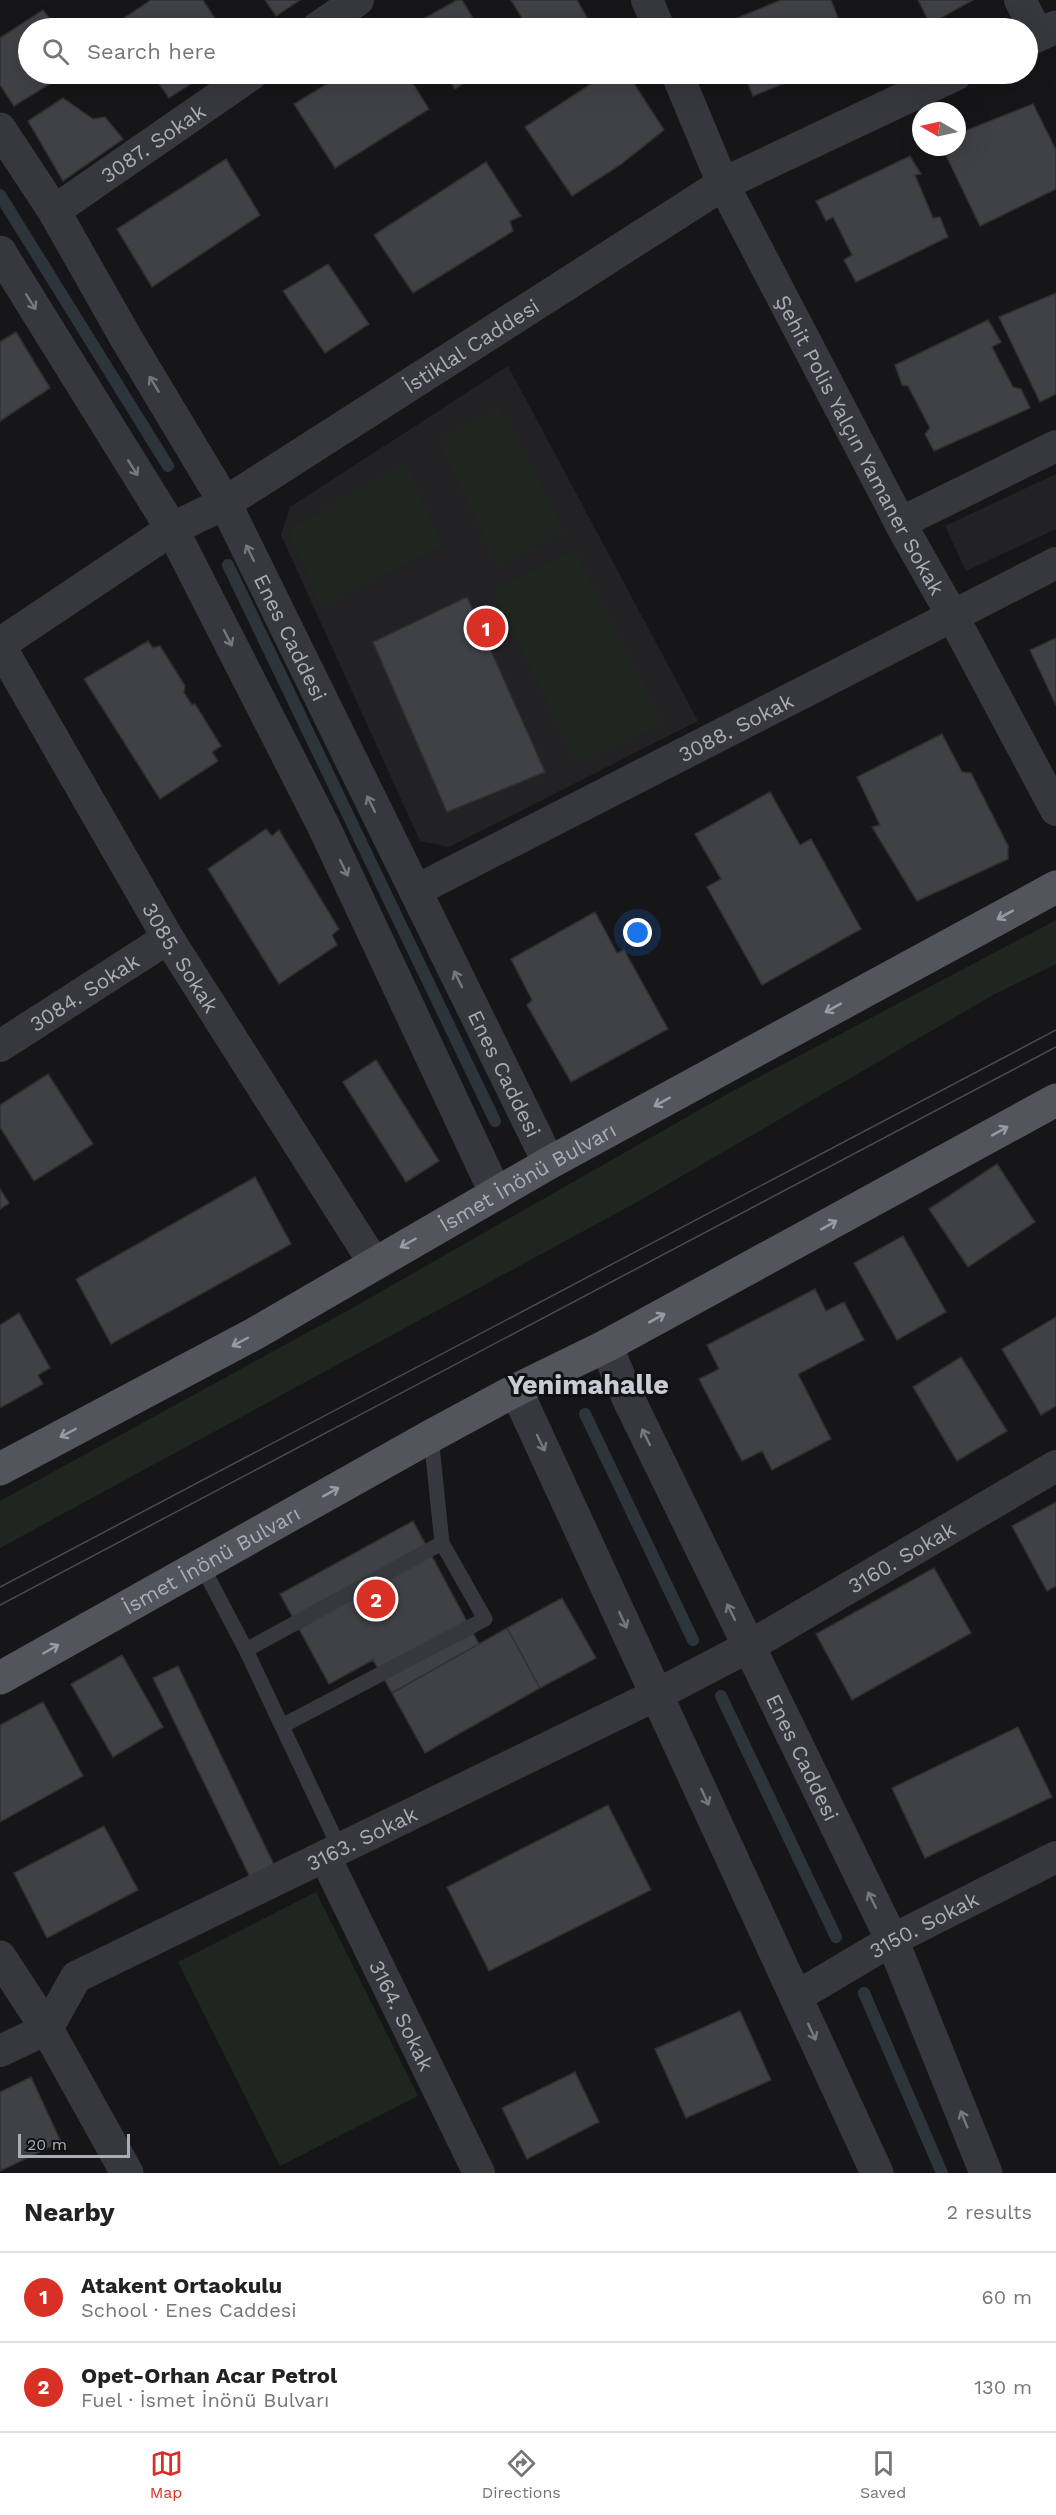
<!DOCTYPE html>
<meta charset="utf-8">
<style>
body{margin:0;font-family:"Work Sans",sans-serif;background:#f2f2f2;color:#222}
.compass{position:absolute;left:912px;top:102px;width:54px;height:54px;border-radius:50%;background:#fff;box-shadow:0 6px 24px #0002;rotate:279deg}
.scale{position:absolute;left:18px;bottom:15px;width:112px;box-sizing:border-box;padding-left:6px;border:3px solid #a8adb8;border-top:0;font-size:16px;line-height:21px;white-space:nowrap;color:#a8adb8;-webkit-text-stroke:4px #111113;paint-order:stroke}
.you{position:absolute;left:638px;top:933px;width:21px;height:21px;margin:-15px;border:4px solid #fff;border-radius:50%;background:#1a73e8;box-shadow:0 0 0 9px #1a73e833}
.badge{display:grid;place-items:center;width:39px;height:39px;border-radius:50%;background:#d93025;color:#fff;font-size:20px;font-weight:700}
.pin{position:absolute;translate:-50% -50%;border:3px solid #fff;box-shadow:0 2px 6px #0006}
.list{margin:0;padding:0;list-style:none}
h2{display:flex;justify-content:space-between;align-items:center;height:78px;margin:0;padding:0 24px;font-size:26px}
h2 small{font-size:20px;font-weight:400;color:#767676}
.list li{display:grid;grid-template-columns:39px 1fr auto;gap:18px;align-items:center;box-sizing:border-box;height:90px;padding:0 24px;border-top:2px solid #e0e0e0}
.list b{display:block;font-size:22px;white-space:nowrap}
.list p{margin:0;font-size:20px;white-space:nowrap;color:#767676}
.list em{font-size:20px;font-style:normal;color:#767676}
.icon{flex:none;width:33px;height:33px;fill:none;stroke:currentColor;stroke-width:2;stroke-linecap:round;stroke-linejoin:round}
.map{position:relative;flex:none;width:1056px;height:2173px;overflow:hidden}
.search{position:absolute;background:#fff;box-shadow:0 6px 24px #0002;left:18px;right:18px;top:18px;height:66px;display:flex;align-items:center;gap:15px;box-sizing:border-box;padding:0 21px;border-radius:33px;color:#767676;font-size:22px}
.sheet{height:258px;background:#fff}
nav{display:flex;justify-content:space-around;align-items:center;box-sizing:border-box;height:84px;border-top:2px solid #e0e0e0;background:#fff;font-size:16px;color:#767676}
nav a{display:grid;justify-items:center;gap:3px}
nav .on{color:#d93025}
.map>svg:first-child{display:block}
.built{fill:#222225}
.green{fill:#1e261f}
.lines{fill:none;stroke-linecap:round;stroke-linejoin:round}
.stream{stroke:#2c353c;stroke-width:12}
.building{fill:#404145;stroke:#303034;stroke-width:1.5}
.service{stroke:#37383d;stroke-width:15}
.minor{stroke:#37383d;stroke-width:32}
.tertiary{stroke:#37383d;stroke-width:33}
.primary{stroke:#53555c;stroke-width:33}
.tram{stroke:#4a4c52;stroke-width:1.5}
.oneway{stroke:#757881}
.oneway2{stroke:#979ba6}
.labels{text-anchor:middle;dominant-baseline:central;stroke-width:6;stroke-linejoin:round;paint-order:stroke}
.street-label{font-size:21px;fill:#a8adb8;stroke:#111113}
.district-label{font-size:27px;font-weight:bold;fill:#c9ccd4;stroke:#111113}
</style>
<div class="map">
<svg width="1056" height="2173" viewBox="0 0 1056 2173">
<rect width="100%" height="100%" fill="#161618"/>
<path class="built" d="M508,366L698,721L449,847L420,841L281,535L290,507Z
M1056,474V529L966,571L945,526Z"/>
<path class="green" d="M499,406L564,531L498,566L438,441Z
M407,464L442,546L321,607L288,530Z
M575,550L664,724L576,763L493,591Z
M1056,920V964L993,995L639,1201L0,1548V1501L356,1306L729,1093Z
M316,1892L418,2096L280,2166L178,1962Z"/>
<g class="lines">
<path class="stream" d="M0,195L168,466
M228,565L495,1121
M585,1414L693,1640
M721,1696L836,1937
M864,1993L942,2173"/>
</g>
<path class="building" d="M151,0H203L221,28H123L118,22Z
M265,0H300L276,16Z
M457,0H462L479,28H422L418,22Z
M511,0H577L590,23L579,28H528Z
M781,0H831L842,28H725L723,24Z
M918,0H973L930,24Z
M43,10L56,28H28V74H66L14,106L0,85V38Z
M152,74H206L169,98Z
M343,74H407L429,109L335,168L294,104Z
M446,74H478L455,89Z
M606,74H628L664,130L620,165L572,196L525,127Z
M744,74H807L753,96Z
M63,98L93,119L105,117L123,139L63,181L28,121Z
M1033,104L1056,150V189L980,226L942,147H957V134Z
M910,156L921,174L915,175L933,218L940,217L948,237L856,282L844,260L852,255L833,217L826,221L816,201Z
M226,159L260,215L152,287L117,229Z
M486,162L521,216L510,221L513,231L413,293L374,235Z
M328,264L369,324L325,353L283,291Z
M1056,293V394L1040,402L999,317Z
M988,320L1001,342L992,347L1013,387L1021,389L1030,408L934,451L925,434L930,428L908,386L902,385L895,365Z
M16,332L50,388L0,421V342Z
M467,597L545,772L447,812L373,642Z
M1056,638V705L1030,650Z
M148,641L153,648L160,646L185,686L184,693L192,705L195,704L221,746L212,752L218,761L160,799L84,679Z
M942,734L962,772L971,773L1008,846V859L917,901L872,827L880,825L857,777Z
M770,792L800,845L811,839L861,929L762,985L707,887L721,879L695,834Z
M266,829L272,836L279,830L339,929L332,935L337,945L279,984L208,869Z
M595,912L617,953L624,950L668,1029L571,1082L527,1005L532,1000L511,959Z
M376,1060L439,1161L406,1182L343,1082Z
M48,1074L93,1144L34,1181L0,1127V1105Z
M997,1164L1035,1222L968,1267L929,1209Z
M255,1177L291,1244L111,1344L76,1279Z
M0,1189L9,1203L0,1209Z
M903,1236L946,1312L897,1340L854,1263Z
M815,1289L826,1311L844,1302L864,1340L798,1374L831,1439L772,1470L762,1451L742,1461L699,1379L719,1369L707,1345Z
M19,1313L50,1368L38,1375L43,1384L0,1408V1325Z
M1056,1317V1406L1041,1415L1002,1349Z
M961,1357L1007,1431L957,1461L913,1387Z
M1056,1502V1586L1047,1591L1012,1526Z
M413,1521L479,1644L392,1693L373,1660L329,1684L280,1594Z
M934,1568L971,1633L852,1700L816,1634Z
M562,1598L596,1658L540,1688L507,1628Z
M507,1628L540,1688L425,1753L392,1693Z
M122,1655L163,1727L113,1757L71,1684Z
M178,1666L275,1867L251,1879L153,1678Z
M43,1702L83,1776L0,1822V1725Z
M1018,1727L1052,1797L925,1858L892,1788Z
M608,1805L651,1890L489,1971L447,1887Z
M104,1826L138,1890L47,1938L14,1873Z
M740,2011L771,2080L686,2118L655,2049Z
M575,2072L599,2122L527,2159L502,2108Z
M31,2077L61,2142L0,2171V2092Z"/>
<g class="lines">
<path class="service" d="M201,1564L246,1650L442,1543L431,1436
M246,1650L339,1847
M282,1726L485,1619L442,1543"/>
<g class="minor">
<path d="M647,0L659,28"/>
<path d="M1020,0L1038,35"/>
<path d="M317,28L358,0"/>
<path id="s1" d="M677,74L723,184L905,532L952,615L1056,810"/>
<path id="s2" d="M54,211L252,74"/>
<path d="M900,523L1056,446"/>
<path id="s3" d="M0,646L168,938L374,1263"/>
<path id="s4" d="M415,891L1056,563"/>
<path id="s5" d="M0,1046L168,938"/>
<path id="s6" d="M325,1857L479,2173"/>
<path id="s7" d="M796,1997L892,1940L1056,1857"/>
<path id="s8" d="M0,2051L47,2029L76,1977L658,1694L748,1647L1056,1466"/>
</g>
<g class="tertiary">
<path d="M1028,40L1056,27"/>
<path id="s9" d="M0,129L54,211L126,338L225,503L549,1163"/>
<path d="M0,252L172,529L323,825L496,1194"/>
<path id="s10" d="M0,644L172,529L225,503L723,184L956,74"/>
<path id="s11" d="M606,1346L629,1400L892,1940L986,2173"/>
<path d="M516,1390L877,2173"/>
<path d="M0,1957L47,2029L127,2173"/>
</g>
<g class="primary">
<path id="s12" d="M0,1469L254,1334L549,1163L1056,887"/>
<path id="s13" d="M0,1678L431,1436L516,1390L606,1346L1056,1100"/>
</g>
<path class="tram" d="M0,1587L1056,1030
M0,1605L1056,1047"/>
</g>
<defs><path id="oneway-shaft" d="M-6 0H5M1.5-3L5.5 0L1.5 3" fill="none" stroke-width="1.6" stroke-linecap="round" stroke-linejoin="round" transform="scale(1.5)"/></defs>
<g class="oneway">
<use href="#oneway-shaft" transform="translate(31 302) rotate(58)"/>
<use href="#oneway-shaft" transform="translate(154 384) rotate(-121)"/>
<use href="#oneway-shaft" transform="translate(133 468) rotate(58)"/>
<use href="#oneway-shaft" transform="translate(250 553) rotate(-116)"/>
<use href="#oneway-shaft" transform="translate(228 638) rotate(63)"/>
<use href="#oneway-shaft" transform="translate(371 804) rotate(-116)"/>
<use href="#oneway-shaft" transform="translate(344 868) rotate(64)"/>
<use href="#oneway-shaft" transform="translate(458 979) rotate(-116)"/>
<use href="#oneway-shaft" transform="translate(646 1437) rotate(-116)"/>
<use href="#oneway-shaft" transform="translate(541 1443) rotate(64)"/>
<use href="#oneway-shaft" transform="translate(731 1612) rotate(-116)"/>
<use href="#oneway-shaft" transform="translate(623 1620) rotate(65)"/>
<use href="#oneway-shaft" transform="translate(705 1797) rotate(65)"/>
<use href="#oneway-shaft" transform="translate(872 1900) rotate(-116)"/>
<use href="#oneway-shaft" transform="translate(812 2032) rotate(65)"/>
<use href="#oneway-shaft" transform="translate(964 2119) rotate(-112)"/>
</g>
<g class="oneway2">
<use href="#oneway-shaft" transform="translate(1005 915) rotate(151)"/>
<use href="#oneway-shaft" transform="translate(833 1008) rotate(151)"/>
<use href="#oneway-shaft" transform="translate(662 1102) rotate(151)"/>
<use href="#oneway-shaft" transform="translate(1000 1131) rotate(-29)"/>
<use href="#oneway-shaft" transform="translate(829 1225) rotate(-29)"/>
<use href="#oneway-shaft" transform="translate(408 1243) rotate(150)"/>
<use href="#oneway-shaft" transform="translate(657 1318) rotate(-29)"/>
<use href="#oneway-shaft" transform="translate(240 1342) rotate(152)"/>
<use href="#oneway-shaft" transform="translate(68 1433) rotate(152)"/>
<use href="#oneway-shaft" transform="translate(331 1492) rotate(-29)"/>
<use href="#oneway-shaft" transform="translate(51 1649) rotate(-30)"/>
</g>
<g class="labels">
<g class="street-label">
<text stroke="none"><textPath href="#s2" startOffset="120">3087. Sokak</textPath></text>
<text stroke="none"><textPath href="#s10" startOffset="558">İstiklal Caddesi</textPath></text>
<text stroke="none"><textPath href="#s1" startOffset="414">Şehit Polis Yalçın Yamaner Sokak</textPath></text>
<text stroke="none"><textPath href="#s9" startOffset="586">Enes Caddesi</textPath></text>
<text stroke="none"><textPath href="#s4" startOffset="360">3088. Sokak</textPath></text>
<text stroke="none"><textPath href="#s3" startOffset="360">3085. Sokak</textPath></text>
<text stroke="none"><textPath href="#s5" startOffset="100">3084. Sokak</textPath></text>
<text stroke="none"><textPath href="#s9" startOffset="1072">Enes Caddesi</textPath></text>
<text stroke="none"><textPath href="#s12" startOffset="603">İsmet İnönü Bulvarı</textPath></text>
<text stroke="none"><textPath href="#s8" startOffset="1038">3160. Sokak</textPath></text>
<text stroke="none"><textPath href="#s13" startOffset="242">İsmet İnönü Bulvarı</textPath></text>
<text stroke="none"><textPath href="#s11" startOffset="456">Enes Caddesi</textPath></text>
<text stroke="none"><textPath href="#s8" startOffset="429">3163. Sokak</textPath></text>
<text stroke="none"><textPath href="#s7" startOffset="147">3150. Sokak</textPath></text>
<text stroke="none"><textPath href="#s6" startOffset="176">3164. Sokak</textPath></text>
</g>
<g class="district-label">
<text x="588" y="1385">Yenimahalle</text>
</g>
</g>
</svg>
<svg class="compass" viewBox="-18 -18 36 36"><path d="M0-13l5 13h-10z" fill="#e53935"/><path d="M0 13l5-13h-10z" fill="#767676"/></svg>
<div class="scale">20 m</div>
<div class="you"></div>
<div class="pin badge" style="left:486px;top:628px">1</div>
<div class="pin badge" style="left:376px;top:1599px">2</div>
<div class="search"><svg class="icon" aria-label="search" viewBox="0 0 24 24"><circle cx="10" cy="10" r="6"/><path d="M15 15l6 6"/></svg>Search here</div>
</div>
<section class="sheet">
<h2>Nearby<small>2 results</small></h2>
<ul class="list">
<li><span class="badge">1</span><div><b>Atakent Ortaokulu</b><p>School · Enes Caddesi</p></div><em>60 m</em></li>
<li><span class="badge">2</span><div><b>Opet-Orhan Acar Petrol</b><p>Fuel · İsmet İnönü Bulvarı</p></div><em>130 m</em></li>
</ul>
</section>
<nav>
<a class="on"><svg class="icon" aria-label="map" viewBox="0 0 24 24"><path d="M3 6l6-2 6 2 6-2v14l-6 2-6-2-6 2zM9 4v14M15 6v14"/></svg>Map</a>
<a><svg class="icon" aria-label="directions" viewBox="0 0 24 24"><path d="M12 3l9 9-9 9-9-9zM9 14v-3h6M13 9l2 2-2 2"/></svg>Directions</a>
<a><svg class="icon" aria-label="saved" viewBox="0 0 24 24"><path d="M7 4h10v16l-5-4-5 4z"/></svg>Saved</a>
</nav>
